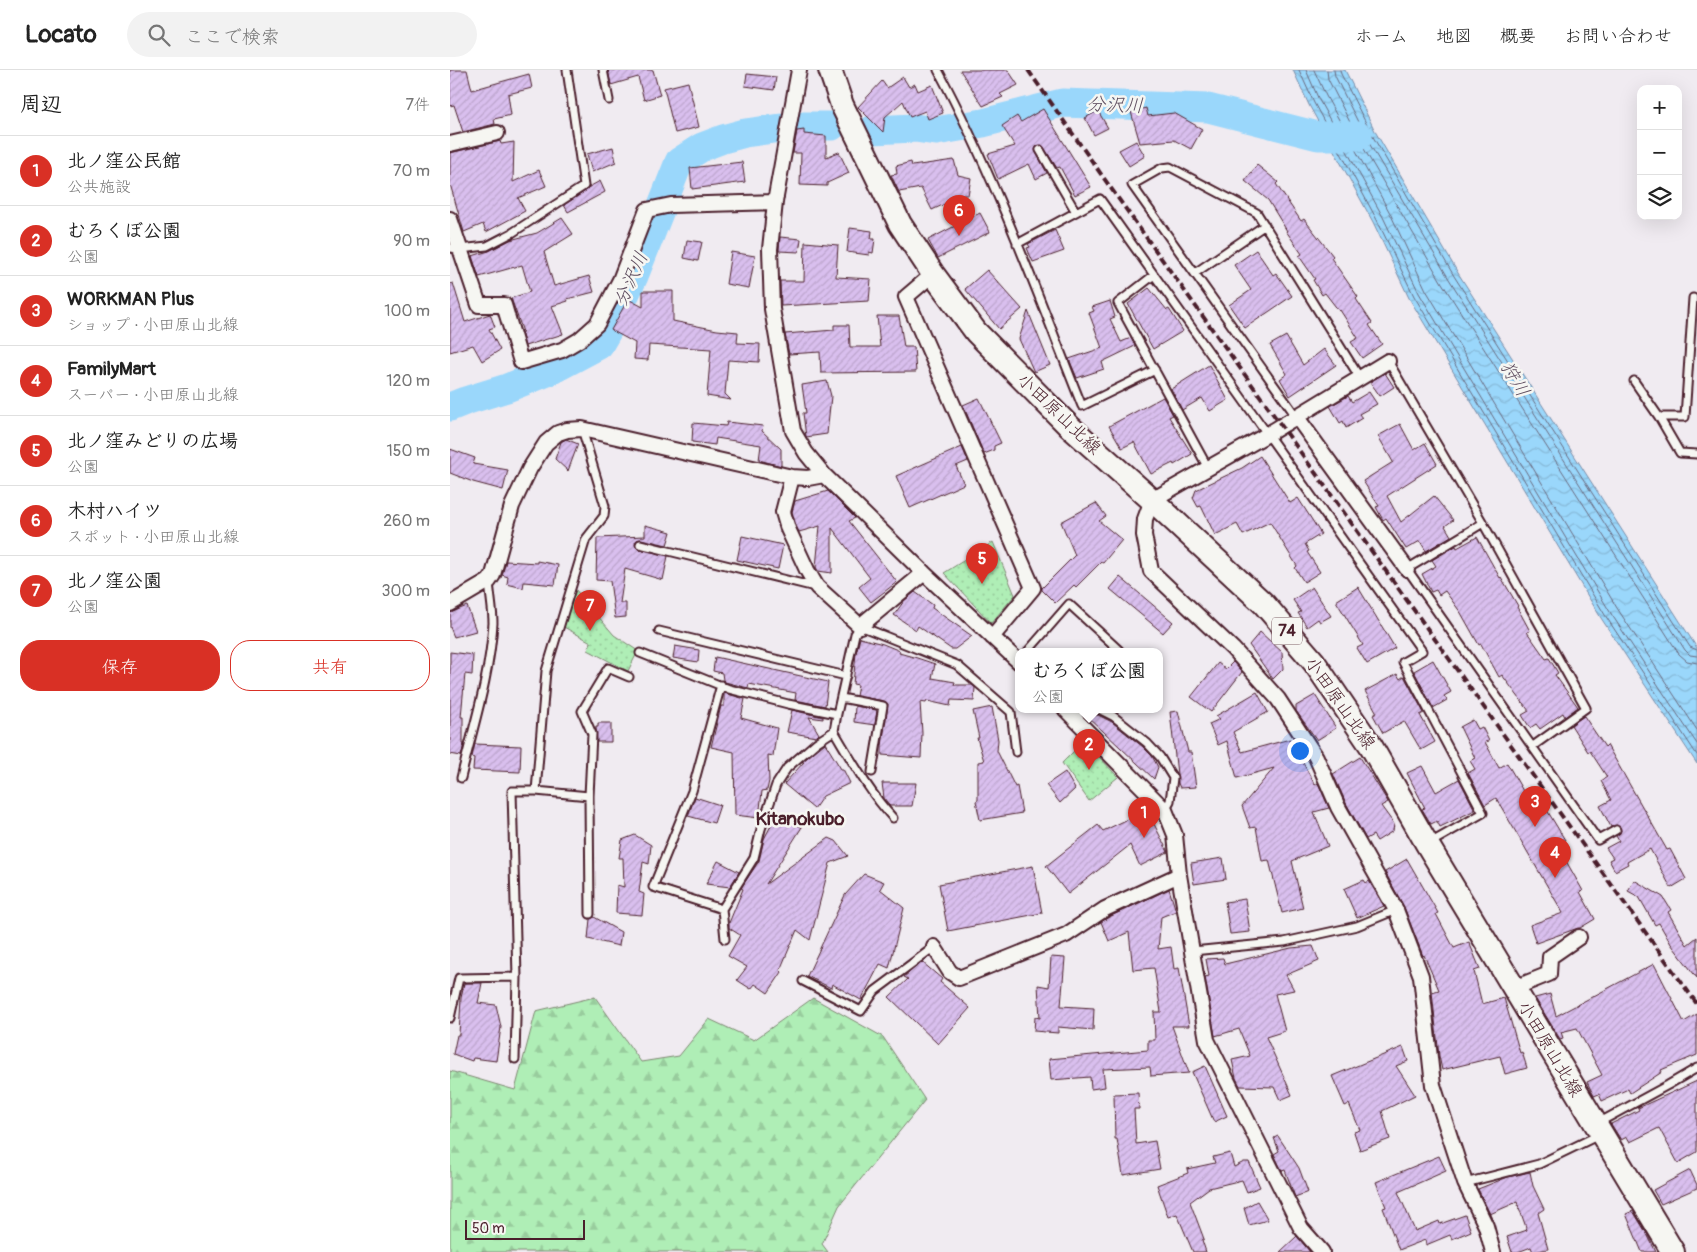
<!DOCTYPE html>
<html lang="ja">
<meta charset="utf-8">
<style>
body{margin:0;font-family:Pangolin,"Klee One",sans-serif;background:#f2f2f2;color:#222}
.controls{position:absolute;right:15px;top:15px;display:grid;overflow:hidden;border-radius:10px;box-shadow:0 5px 20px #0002}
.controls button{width:45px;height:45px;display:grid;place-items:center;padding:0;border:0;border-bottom:1px solid #e0e0e0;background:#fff;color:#222;font:25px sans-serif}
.scale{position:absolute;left:15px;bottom:12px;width:120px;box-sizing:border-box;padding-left:5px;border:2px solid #4a1f2b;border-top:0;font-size:14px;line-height:18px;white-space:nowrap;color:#4a1f2b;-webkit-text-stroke:4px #f6f6f2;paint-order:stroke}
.you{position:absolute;left:849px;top:680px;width:18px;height:18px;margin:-12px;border:4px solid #fff;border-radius:50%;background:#1a73e8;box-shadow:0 0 0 8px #1a73e833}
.badge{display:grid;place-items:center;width:32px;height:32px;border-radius:50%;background:#d93025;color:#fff;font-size:16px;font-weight:700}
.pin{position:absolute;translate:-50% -41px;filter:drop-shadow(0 1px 2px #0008)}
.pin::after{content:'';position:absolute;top:26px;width:18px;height:15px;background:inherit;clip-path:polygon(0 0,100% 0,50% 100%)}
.popup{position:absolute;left:565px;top:578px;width:148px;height:65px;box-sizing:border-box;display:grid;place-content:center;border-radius:10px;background:#fff;filter:drop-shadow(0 1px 4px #0005);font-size:16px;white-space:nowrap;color:#767676}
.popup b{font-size:19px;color:#222}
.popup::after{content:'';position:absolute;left:50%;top:100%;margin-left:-10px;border:10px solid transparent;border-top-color:#fff}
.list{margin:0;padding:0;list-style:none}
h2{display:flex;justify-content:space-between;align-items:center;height:65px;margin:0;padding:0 20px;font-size:21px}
h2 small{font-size:16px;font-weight:400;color:#767676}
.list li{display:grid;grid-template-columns:32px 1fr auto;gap:15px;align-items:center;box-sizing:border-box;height:70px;padding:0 20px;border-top:1px solid #e0e0e0}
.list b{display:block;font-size:19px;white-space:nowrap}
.list p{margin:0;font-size:16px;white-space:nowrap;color:#767676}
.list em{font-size:16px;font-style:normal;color:#767676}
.actions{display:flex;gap:10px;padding:15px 20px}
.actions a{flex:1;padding:11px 0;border:1px solid #d93025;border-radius:20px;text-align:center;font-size:18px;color:#d93025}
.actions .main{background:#d93025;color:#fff}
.icon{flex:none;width:28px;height:28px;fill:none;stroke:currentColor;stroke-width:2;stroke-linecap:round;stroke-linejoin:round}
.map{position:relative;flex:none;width:1247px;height:1182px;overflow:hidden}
header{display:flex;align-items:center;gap:30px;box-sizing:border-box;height:70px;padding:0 25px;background:#fff;border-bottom:1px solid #e0e0e0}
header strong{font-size:24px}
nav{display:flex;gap:28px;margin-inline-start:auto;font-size:18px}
.search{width:350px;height:45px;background:#f2f2f2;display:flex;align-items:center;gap:12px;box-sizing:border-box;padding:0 18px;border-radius:28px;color:#767676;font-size:19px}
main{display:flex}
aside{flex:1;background:#fff}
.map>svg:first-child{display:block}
.grass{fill:url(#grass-dots);stroke:#7c8670}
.forest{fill:url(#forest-firs);stroke:#7c8670}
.water{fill:url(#water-waves);stroke:#7a8da8}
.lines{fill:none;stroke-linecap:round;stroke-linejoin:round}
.shore{stroke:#6a697e;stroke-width:1}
.river{stroke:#9ad7fb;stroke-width:29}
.building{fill:url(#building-hatch);stroke:#4a1f2b}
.service-casing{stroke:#4a1f2b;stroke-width:11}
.minor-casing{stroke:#4a1f2b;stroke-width:18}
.primary-casing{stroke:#4a1f2b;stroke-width:26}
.service{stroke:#f6f6f2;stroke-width:7}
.minor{stroke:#f6f6f2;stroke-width:14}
.primary{stroke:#f6f6f2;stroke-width:22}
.rail{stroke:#4a1f2b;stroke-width:4;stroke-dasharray:8 4;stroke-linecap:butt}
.labels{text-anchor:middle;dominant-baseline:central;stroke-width:5;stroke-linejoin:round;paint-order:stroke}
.shield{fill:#f6f6f2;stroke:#7e6067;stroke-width:1}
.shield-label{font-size:16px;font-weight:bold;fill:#4a1f2b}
.street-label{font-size:18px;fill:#4a1f2b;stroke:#f6f6f2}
.water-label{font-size:19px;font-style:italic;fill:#5e4d5f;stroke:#f6f6f2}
.neighbourhood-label{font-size:19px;font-weight:bold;fill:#4a1f2b;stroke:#f6f6f2}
</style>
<header>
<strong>Locato</strong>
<div class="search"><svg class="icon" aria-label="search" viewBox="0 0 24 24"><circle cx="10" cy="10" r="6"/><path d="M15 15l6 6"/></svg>ここで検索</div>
<nav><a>ホーム</a><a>地図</a><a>概要</a><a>お問い合わせ</a></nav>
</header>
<main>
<aside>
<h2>周辺<small>7件</small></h2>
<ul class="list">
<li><span class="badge">1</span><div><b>北ノ窪公民館</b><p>公共施設</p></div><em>70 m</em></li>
<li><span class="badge">2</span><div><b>むろくぼ公園</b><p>公園</p></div><em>90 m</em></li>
<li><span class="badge">3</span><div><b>WORKMAN Plus</b><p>ショップ · 小田原山北線</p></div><em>100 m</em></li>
<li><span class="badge">4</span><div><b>FamilyMart</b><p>スーパー · 小田原山北線</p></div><em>120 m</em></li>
<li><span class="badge">5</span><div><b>北ノ窪みどりの広場</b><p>公園</p></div><em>150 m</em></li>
<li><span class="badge">6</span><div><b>木村ハイツ</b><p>スポット · 小田原山北線</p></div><em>260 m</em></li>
<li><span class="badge">7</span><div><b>北ノ窪公園</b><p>公園</p></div><em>300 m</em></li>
</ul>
<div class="actions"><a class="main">保存</a><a>共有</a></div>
</aside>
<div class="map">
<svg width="1247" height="1182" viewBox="0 0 1247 1182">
<defs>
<pattern id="grass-dots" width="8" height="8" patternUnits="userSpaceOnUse" patternTransform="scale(1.25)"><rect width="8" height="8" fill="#afeeb6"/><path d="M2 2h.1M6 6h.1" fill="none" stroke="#98cc9d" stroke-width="1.8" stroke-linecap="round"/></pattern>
<pattern id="forest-firs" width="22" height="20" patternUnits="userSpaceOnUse" patternTransform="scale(1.25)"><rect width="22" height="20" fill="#afeeb6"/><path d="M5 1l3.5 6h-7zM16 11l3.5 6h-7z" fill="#98cc9d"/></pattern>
<pattern id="water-waves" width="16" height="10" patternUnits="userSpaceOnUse" patternTransform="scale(1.25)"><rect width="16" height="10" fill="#9ad7fb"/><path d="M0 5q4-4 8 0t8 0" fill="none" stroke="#86b8d7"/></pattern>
<pattern id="building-hatch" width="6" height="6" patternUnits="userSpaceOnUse" patternTransform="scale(1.25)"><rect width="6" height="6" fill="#d9bfee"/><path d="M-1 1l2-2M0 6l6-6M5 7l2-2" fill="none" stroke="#bca4cc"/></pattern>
</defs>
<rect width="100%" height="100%" fill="#f0ebf1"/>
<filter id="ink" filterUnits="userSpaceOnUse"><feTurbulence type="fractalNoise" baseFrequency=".02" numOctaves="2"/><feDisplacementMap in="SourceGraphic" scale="10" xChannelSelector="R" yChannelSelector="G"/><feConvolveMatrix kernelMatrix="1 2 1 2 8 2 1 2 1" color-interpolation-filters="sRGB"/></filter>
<g filter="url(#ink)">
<path class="grass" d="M543,472L565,525L541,553L494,503Z
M125,519L164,565L188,581L178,601L138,580L141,572L112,556Z
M634,671L668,707L639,731L612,693Z"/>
<path class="forest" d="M145,927L191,992L229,986L259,949L304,970L363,928L433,967L475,1030L389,1136L372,1174L378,1182H0V1001L65,1020L86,941Z"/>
<path class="water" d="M843,0H895L926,63L1008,203L1247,578V694L1151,548L959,228L923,152L859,35Z"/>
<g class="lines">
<path class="shore" d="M849,0L864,33L927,150L964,226L1155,545L1247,685
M856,0L869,30L933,147L969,223L1160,542L1247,674
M864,0L876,26L940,143L976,220L1167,538L1247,660
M877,0L878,9L910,72L992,213L1229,584L1237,591L1247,593
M884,0L885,6L916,68L999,209L1235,580L1240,585L1247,586
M890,0L891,4L922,65L1004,206L1240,577L1247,580"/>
<path class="river" d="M353,56H382
M422,60L465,58L486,61L533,53L612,33L758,38L868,66H908
M0,337L15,331L57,318L100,301L149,275L160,256L184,206L229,92L252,77L273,69L295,63L331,58"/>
</g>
<path class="building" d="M0,0H17L22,20L79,4L82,18L58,24L61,45L44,49L45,54L13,62L4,35L0,36Z
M158,0H203L210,25L194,30L188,7L161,15Z
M510,0H558L568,15L550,24L553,27L533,36Z
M297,4L326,7L324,20L295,16Z
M453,7L459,17L465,14L468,21L482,15L493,43L478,49L475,41L460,47L453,31L435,47L433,62L408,37L432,11L437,18Z
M238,12L249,57L225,63L214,18Z
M696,38L698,46L724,43L752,59L741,79L724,70L690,73L681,42Z
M593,39L641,117L625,125L610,97L607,98L592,75L587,76L585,80L597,103L586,109L579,94L548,109L538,84L565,76L552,56L567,46L571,52Z
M648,41L658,58L644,65L635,48Z
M354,60V64L376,66V87L389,82L399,103L377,113V116L350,115L351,83H343L347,61Z
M50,71L51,74L64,72L63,112L89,100L96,116L68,128L75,141L36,162L33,154L14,162L0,114V83Z
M686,71L695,86L679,96L669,80Z
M163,77L166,92L142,102L137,84Z
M504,90L508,105L521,108L518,125H514L482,140L471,118L449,122L441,105L447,104L446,96L461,92L462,96Z
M292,92L295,112L242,119L240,98Z
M807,95L828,112L826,114L851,151L854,149L883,186L881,188L908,227L906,229L922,253L919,255L932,274L912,288L901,272L908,268L890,240L889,241L875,223L872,225L863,210L865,209L849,186L852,184L836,161H837L818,130L795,111Z
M150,111L155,122L118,142L114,135L137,120L139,117Z
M530,143L540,162L488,188L478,170Z
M112,148L123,164L94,182L104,216L139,206L144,222L117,229L118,231L102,236L113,264L75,276L71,262H73L61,228L80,222L72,195L29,207L22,186L39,181L60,170L87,163Z
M400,158L422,161L421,169H425L423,183L419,182V185L397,182Z
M605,160L614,181L583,192L577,178L580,177L578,174Z
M330,167L351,169L349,182L329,181Z
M237,170L252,172L248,191L234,188Z
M355,172L388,175L386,207L421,209L419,231L331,236L330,211H354Z
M806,180L823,205L826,203L842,226L795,258L779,235L801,220L784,195Z
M281,182L305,186L299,218L276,214Z
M537,200L572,239L549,259L515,219Z
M3,213L15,252L40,244L45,257L39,259L50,280L32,291L23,275L0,282V214Z
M699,218L717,240L719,239L733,261L703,279L678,234Z
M193,221H223V251L267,260L288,262L287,273L310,274L309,292L278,290L275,324L281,330L257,326L261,279L199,275L198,290L184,289L185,273L161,260L178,229L193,237Z
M660,231L665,247L660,249L671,272L681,268L685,276L652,292L654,299L627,308L619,289L652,278L639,243L644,241L642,237Z
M578,241L600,295L584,302L569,269Z
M427,246H449L454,277H464L466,302L371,303L370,282L339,284L335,264L384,260V255H399L400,277H430Z
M836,266L853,295L874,279L886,295L840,326L830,309L837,304L820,275Z
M759,295L778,330L760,341L752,328L732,340L721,319Z
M935,303L944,317L930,326L920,312Z
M377,311L381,326L377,364L356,367L353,343H356L352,315Z
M919,322L927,334L909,344L912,348L896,358L893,351L890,353L880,336L898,326L902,332Z
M713,327L723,345L719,347L742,384L724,395L723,393L701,404L684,372L672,378L659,356Z
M529,328L551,373L544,376V380L534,384L513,335Z
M277,352L313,356L312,361L331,379V396L309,390L311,375L266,368L265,375L242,372L243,353L276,356Z
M950,354L964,380L975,373L987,394L937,426L951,452L984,426L1003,450L995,456L1001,466L976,481L970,471L956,479L936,448L933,450L926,437L929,436L913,411L943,392L928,366Z
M116,369L128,374L118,401L105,389L111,372Z
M512,377L518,391L506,396L514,414L460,438L446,406Z
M0,379L25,388L23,394L58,400L53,420L23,412L0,403Z
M810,386L840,433L848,428L871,464L855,474L859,481L857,482L870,502L854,512L845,498L847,496L820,452L793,465L787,454L765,465L751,436L748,437L743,428L746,420L792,398Z
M378,421L405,448L399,451L447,512L421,532L409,517L420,508L382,458V503L368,501L366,497L370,456L349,462L346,456L342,442L345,431Z
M646,433L656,446L649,451L672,470L653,493L651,492L626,517L624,515L605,533L592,520V518L625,485L611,452Z
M195,455L221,462L217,475L191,469L187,470L185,473L186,477L189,479L218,486L213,510L175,499L170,533H176V547L165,548L160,511L146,510L147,468L195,466Z
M292,466L333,475L328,499L287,490Z
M1027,467L1050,508L1051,507L1068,536L1067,537L1080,561L1077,562L1096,589L1099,588L1108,603L1105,605L1128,637L1115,647L1113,643L1090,659L1086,654L1080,658L1072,645L1079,641L1052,605L1049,607L1031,574L1029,575L1011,543L995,521L989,525L986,520L981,522L972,504L986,496L982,490L1006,476L1007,478Z
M56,491L87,493V491L108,495L105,515L74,512L73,518L57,514L58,507L52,505Z
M670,507L723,552L713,563L660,519Z
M862,517L881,546L870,552L868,549L857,557L848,543L851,542L843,530Z
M908,517L945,578L917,594L907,578L913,575L886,531Z
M465,522L483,535L482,538L522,566L505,579H501L468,556L466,560L444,545L454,531Z
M17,536L26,561L4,567L0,557V543Z
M810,562L832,582L833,599L823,609L799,575Z
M410,568L433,574L450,581L449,583L467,588L485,594L482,608L505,612L504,615H522L525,617L524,631L501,630L500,636L477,631L476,633L470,632L472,663L471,688L432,685V676L438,634L434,631L406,626L408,615L403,614L406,583Z
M225,576L249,580L248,592L223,588Z
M0,582L23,585L22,605L15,604L11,647H13V674H14L11,686L0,684Z
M265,587L378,612L375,636L345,630L346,623L299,614L298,618L275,612L273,610L272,603L263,601Z
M983,590L1001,622L994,626L997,630L983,638L964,601Z
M783,592L792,602L761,642L741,627L768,593L776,599Z
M947,604L950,609L954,606L974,643L970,645L985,672L971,680L954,651L933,663L923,645L927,643L915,621Z
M807,622L818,642L783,662L792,682L840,669L865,715L868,713L879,738L864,742L878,776L842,791L853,838L832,843L819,790L812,791L806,757L800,758L792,736L824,698L787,708L777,671L768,675L759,654L770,649L766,646Z
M274,623L295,629L291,648L327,658L323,686L318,685L319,711L317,720L312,721L309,748L285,745L284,682L261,677L271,636H274Z
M865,625L886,658L867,670L846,641V636Z
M405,636L427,640L425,655L404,652Z
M542,637L548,670L547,681L565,717L567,716L572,743L530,750L526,731L528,730V692L534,691L527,668H529L523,641Z
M342,640L373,647V649L359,647L369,664L366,667L337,662Z
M728,641L738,682H741L746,717L730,718L728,713L720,642Z
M648,645L662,652L693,677L702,686L708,697L704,709L637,646Z
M1134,646L1155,677L1157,675L1217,780L1220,779L1236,809L1221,818L1200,779L1177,792L1178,794L1165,801L1159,790L1163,788L1156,778L1169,771L1166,766L1170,763L1171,760L1167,755L1161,757L1150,736L1161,730L1151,711L1157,707L1140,681L1138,682L1121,655Z
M1023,650L1028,659L1032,657L1039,671L1035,672L1049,698L1057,693L1077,728L1086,722L1115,770L1107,775L1133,821L1130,822L1145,849L1130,858H1128L1086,873L1080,855L1113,843L1046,728L1035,735L1018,703L1025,699L1020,691L1025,688L1010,657Z
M148,653H161V672H147L146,657H148Z
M375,673L391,699H393L400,713L373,726L364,739L334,714L354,692H352Z
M25,674L71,676L70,702L23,700L24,688L22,687Z
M910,687L938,732L931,736L944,754L943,761L927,771L923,765L916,769L896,733L883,704Z
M972,696L986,722L1009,709L1025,740L990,757L987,751L981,754L972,739L975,738L957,703Z
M615,702L625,719L610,733L596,715Z
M432,713H466L462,736H440L434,728Z
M245,727L270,735L264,753L238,746Z
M697,740L718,782L690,796L680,775L618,824L596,796L648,755L653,761Z
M326,746L352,757L316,814L379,768L386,771L398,786L380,793L360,870L347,860L330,900L332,902L318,923L305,914L301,919L287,910L297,897L278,886L290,865L279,858V853L293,819L291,818L309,791L314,769Z
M185,765L201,775L199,794L193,792L189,822L194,824L192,845L166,843L167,815L174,817L173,788H169L172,770Z
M773,788L776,809L744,814L741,793Z
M957,789L988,843L986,844L1004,878L1019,872L1030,899L1024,901L1032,934L1054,928L1070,983L1072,982L1077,998L1055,1004L1050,986L992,1000L989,986L982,922L989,920L974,885L973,886L954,837L935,802Z
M268,791L289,802L280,817L256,814Z
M583,796L592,843L498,861L489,814Z
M414,804L434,812L430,819L454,838L439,898L430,894L411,930L382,914L381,918L357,906L395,825Z
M914,810L916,813L919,811L934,836L907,848L894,819Z
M1184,810L1213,827L1221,840L1218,842L1237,875L1247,867V908L1221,874L1209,853L1205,855L1189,827L1178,821Z
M719,819L726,841L711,847L708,879L721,877L724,899L729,898L739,956H722L739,1003L701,1006L700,997L653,999L655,1017L641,1019L640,1007L601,1010L599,989L698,980V970H705L704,942H711L704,898L683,900L679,862L659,871L651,852L659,847Z
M795,829L800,862L780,864L775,832Z
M144,847L171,862L169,876L138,869L140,849Z
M863,876L869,891L836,905L844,920L825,924L835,961L816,967L842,1025L830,1030L824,1017L790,1016L786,1008L782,990L800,986L789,959L765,966L755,907L759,906L756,889L773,888L775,894L841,878Z
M601,887L615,888L611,936L644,938L643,960L608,957V963L584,961L585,947L590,948L588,915L599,917Z
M472,892L492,909L490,912L520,938L488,974L439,927L458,909L454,907Z
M1204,894L1234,952L1247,944V985L1211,1000L1212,1002L1180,1023L1178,1019L1152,1031L1149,1024L1144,1026L1137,1012L1152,1005L1127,958L1111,962L1113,968L1110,969L1085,928L1100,924L1106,946Z
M14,913H32L28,933L46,935L51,957L46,991L23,988L22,991L3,984L7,965H9L11,928Z
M953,977L958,991L946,996L965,1025L932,1041L940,1069L910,1080L904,1062L910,1060L899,1034L895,1036L882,1006Z
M755,996L777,1046L764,1052L742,1002Z
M1247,1011V1082L1228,1093L1209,1058L1180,1072L1177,1067L1171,1070L1161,1054L1189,1040L1188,1038Z
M688,1023L689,1039H684L686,1074L705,1071L710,1099L673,1105L667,1069H665L664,1024Z
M828,1066L849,1098L858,1122L845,1127L835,1100L832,1101L824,1084L829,1081L824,1068Z
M780,1083L784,1097L794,1092H799L810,1117L797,1122L792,1110L759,1118L740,1132L754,1169L752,1170L756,1182H743L727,1144L718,1147L707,1115L738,1103L737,1099L765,1093L763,1087Z
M989,1086L996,1101L948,1122L965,1161L989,1151L990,1154L1015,1145L1021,1161L1002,1169L1000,1165L976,1175L975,1170L949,1180L933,1138L936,1137L926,1112Z
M1240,1100L1247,1115V1118L1211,1134L1203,1120Z
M1080,1102L1083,1116L1094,1139L1088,1143L1098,1179L1083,1182L1081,1177L1068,1182H1062L1057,1167L1077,1160L1067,1132L1040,1144L1028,1119L1058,1107Z
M807,1131L818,1150L799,1155L794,1138Z
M1183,1141L1197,1164L1206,1182H1192L1176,1144Z
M847,1166L860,1182H830Z"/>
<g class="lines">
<defs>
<path id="service" d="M153,0L159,30
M488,0C545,107 587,223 632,336L705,300
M590,80L626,142
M567,174L650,129L972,581L953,592L1033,743L980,773
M0,178L10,179L37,176L62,163L134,116L117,0
M745,203L815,155
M704,205L668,233L758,398
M938,291L1033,453L1136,638L1083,676
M1184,311L1209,347L1230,383L1247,384
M846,346L682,115L712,98L720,97L807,143L910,308
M1209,347H1235L1243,228
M1033,453L957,499L1148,770L1166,760
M190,474L365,517
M209,561L396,606
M578,581L619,534L669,580L668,581
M190,583L279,619L338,634L387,644
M271,615L242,721L203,817L272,839
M391,628L433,636L422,702
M620,644L649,639L663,646L697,673L710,687L723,708L720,731L715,740
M384,661C402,691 419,722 443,748
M11,708C23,657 40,606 43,553C43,540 40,525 39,511
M86,721L96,601L136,469L154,446L155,436L132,359
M139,726L142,664L132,641L158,598L179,607
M275,869L272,839L304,788L311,759L326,715L337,698L367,672L384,661L387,644L405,564L410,556L507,595L561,642L566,682
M743,881L834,872L907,856L946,840
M353,911L411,941L425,921L484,877
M0,948L9,908L67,907
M65,989L67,907L62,721H86L139,726L140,844
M1148,1053L1218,1015L1247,998
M1015,1113L1089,1094L1149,1065"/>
<path id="minor" d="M349,0L325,132L320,179L322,239L343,361L356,383L374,405L474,503L569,592
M0,74L47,63
M0,149L29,235H54L71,292L112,280L129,270L147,254L170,210L197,140L221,135L325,132
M483,204L456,227L583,518L542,567
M938,291L818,364L702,430L695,449L694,465L701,501L783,579L828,629L866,687L888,737L946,840L971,906L983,1015L1015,1113L1036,1156L1043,1182
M846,346L957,499
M342,407L333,442L338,459L357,500L367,517L410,556L474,503
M0,534L39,511L43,505L62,436L80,398L96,373L108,363L117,360L132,359L342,407L358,408L374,405
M615,639L715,740L725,765L729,805L757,970L851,1158L872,1182
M484,877L500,902L509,908L616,865L655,839L729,805
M1064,918L1099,904L1100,887L1129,867"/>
<path id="primary" d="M380,0L392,35L450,154L483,204L526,262L620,357L702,430L814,534L864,592L921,676L977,774L1223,1182"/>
</defs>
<use href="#service" class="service-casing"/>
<use href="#minor" class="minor-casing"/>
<use href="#primary" class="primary-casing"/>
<use href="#service" class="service"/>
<use href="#minor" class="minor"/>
<use href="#primary" class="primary"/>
<path class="rail" d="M578,0L665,124L1247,934"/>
</g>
</g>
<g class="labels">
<rect class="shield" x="822" y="547.5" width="30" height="27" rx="4"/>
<g class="shield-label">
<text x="837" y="561">74</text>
</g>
<g class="street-label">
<text transform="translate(609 344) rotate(44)">小田原山北線</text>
<text transform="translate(890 633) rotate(55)">小田原山北線</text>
<text transform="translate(1100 979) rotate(59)">小田原山北線</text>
</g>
<g class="water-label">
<text transform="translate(665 35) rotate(2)">分沢川</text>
<text transform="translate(181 209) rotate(-66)">分沢川</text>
<text transform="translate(1065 309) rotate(59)">狩川</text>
</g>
<g class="neighbourhood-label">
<text x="350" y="749">Kitanokubo</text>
</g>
</g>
</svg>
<div class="controls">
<button>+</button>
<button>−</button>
<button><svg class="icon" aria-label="layers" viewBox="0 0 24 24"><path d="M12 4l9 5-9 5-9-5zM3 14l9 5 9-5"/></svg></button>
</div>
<div class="scale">50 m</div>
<div class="you"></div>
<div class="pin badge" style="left:694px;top:768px">1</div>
<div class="pin badge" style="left:639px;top:700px">2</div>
<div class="popup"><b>むろくぼ公園</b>公園</div>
<div class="pin badge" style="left:1085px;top:757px">3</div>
<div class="pin badge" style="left:1105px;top:808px">4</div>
<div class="pin badge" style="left:532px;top:514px">5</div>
<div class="pin badge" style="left:509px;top:166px">6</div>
<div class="pin badge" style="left:140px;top:561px">7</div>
</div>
</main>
